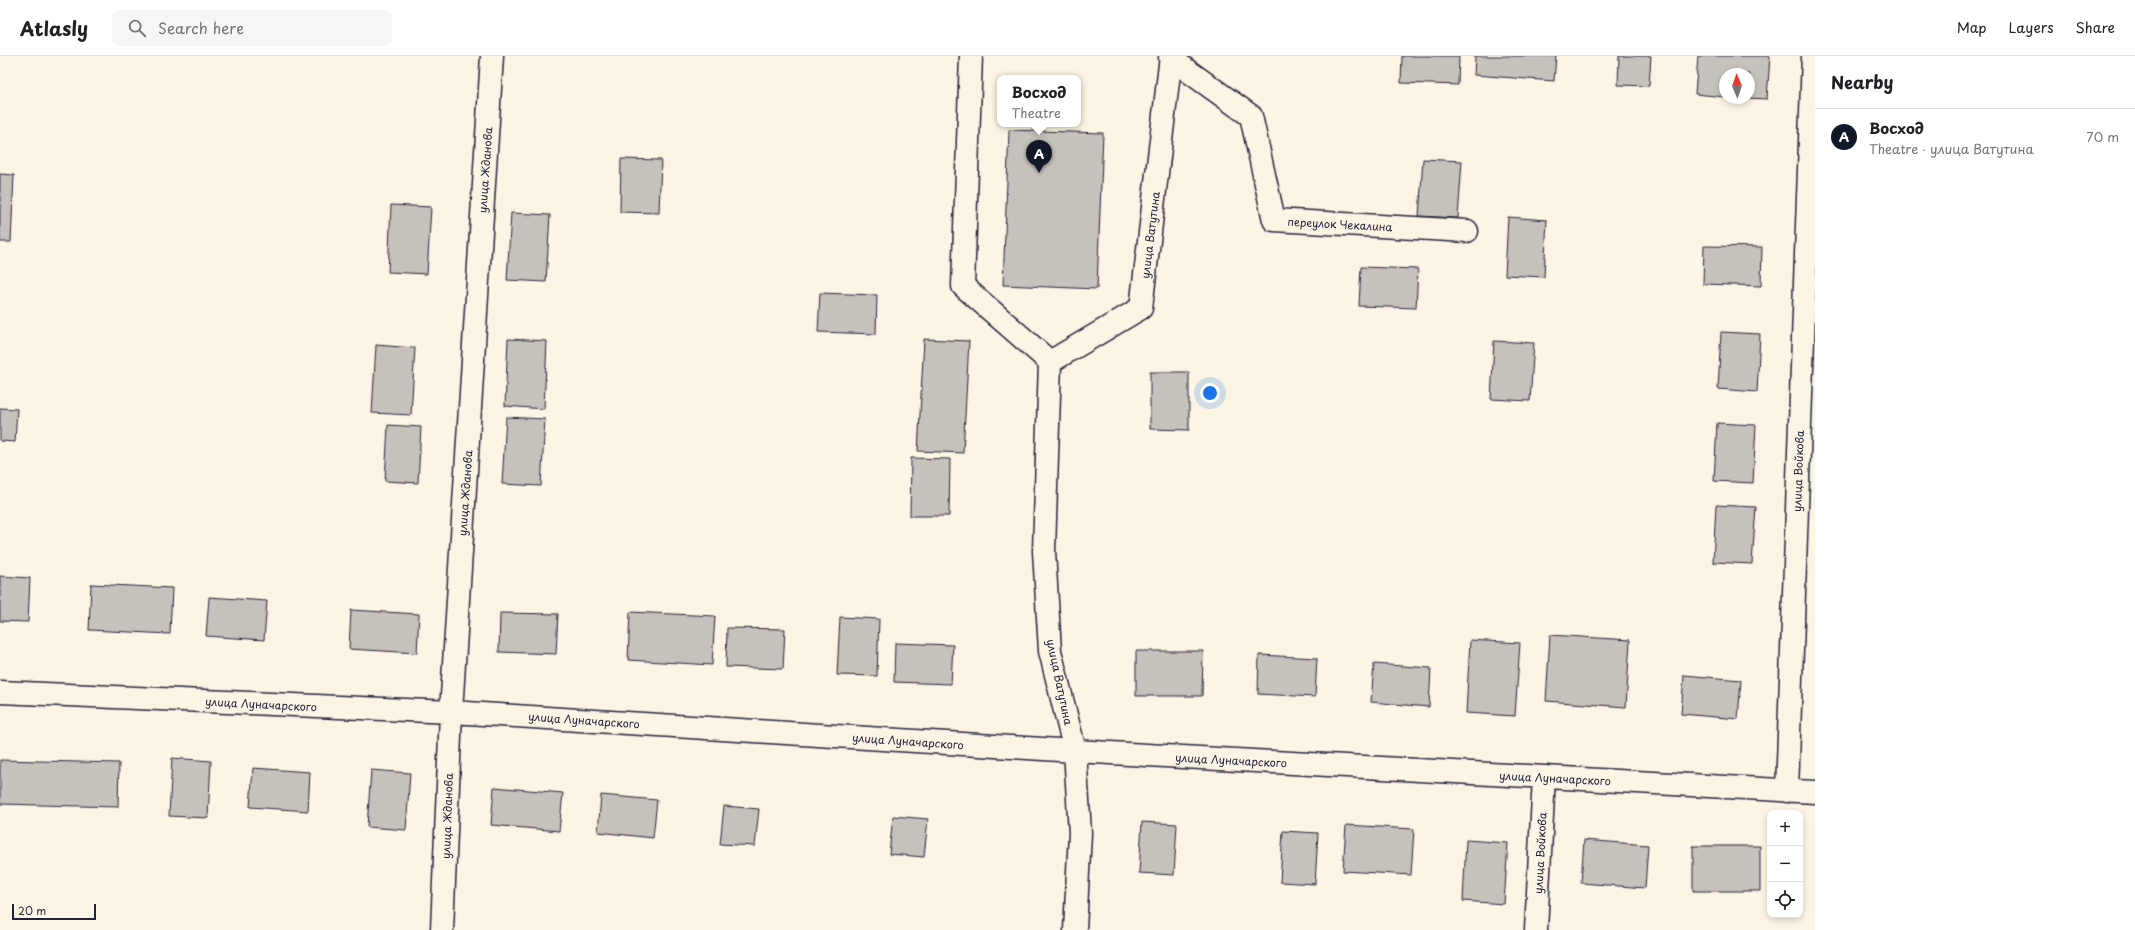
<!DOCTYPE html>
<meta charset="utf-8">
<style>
body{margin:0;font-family:"Playpen Sans",sans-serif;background:#f6f6f6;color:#202124}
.controls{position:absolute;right:12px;bottom:12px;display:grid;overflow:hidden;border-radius:8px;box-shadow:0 2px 6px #0003}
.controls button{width:36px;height:36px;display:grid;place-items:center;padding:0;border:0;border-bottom:1px solid #e0e0e0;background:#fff;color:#202124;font:20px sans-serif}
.compass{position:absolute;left:1719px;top:12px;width:36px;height:36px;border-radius:50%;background:#fff;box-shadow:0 2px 6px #0003;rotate:358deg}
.scale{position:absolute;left:12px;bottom:10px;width:84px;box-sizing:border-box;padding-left:4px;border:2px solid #22223b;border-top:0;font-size:11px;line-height:14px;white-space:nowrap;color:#22223b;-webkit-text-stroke:3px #fcf5e5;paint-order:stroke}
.you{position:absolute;left:1210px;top:337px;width:14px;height:14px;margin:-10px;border:3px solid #fff;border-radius:50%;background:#1a73e8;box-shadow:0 0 0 6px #1a73e833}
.badge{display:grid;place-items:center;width:26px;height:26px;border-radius:50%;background:#111827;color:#fff;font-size:13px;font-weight:700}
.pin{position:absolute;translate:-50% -33px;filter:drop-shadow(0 1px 2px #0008)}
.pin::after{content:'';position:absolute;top:21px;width:14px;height:12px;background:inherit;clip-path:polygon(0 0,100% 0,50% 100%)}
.popup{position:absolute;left:997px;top:19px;width:84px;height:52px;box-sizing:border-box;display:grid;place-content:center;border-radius:8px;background:#fff;filter:drop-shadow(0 1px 3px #0005);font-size:13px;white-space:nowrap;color:#757577}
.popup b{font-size:15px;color:#202124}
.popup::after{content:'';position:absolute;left:50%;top:100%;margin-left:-8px;border:8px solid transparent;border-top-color:#fff}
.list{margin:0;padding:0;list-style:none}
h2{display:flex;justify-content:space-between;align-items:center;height:52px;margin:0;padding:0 16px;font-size:17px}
h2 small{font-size:13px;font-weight:400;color:#757577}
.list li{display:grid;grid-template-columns:26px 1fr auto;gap:12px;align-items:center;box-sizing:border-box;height:56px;padding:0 16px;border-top:1px solid #e0e0e0}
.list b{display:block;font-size:15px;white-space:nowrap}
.list p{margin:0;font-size:13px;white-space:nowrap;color:#757577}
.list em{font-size:13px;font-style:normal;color:#757577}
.icon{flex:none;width:22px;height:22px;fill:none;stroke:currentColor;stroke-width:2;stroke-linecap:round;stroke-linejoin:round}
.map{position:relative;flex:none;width:1815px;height:874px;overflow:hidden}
header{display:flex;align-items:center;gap:24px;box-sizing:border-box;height:56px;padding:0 20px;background:#fff;border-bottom:1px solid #e0e0e0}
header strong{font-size:19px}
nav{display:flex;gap:22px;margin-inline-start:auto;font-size:14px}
.search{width:280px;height:36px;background:#f6f6f6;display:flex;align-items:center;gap:10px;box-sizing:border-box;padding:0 14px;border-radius:8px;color:#757577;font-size:15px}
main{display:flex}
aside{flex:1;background:#fff}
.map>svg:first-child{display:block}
.building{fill:#c6c1bb;stroke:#22223b}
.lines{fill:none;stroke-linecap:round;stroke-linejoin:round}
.street-casing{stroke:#22223b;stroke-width:25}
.street{stroke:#fcf5e5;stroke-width:22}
.labels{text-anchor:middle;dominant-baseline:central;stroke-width:3;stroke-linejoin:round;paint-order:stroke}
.street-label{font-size:11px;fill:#22223b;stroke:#fcf5e5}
</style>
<header>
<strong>Atlasly</strong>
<div class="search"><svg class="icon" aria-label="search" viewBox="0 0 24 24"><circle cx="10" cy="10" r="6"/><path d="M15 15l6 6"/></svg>Search here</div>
<nav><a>Map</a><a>Layers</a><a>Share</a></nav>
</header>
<main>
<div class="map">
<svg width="1815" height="874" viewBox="0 0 1815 874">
<rect width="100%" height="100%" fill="#fcf5e5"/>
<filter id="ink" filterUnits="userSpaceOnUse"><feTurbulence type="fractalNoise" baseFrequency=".025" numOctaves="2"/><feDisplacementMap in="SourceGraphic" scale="8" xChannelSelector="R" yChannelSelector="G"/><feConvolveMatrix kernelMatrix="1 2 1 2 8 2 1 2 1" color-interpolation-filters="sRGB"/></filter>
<g filter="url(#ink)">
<path class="building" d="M1402,0H1459L1458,29L1401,27Z
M1475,0H1556L1554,25L1474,19Z
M1619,0H1651L1649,30L1618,29Z
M1698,0H1770L1767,43L1746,42H1749V18H1725V41L1695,38Z
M1009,74L1103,77L1097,233L1003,229Z
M621,103L661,104L659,157L620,156Z
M1423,103L1462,105L1458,162L1419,160Z
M0,118L14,119L11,186H0Z
M391,149L431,151L427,218L388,216Z
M511,157L550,159L546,226L507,224Z
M1508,161L1547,164L1544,221L1505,219Z
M1704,190L1762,191L1761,230L1703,228Z
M1361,211L1418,213L1416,252L1359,250Z
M820,237L877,239L876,278L818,276Z
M1721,276L1760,278L1757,336L1718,333Z
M508,283L547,285L544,353L505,350Z
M924,283L969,285L963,397L918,395Z
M1494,285L1534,287L1530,345L1491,343Z
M376,289L415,292L411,359L372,357Z
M1150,316H1189V374L1150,373Z
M0,352L17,353L15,386L0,385Z
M506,361L545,363L541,430L502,428Z
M1717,367L1756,369L1753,427L1714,425Z
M388,369L421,371L418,427L385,425Z
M911,402L950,403L949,460H910Z
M1716,449L1756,451L1752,508L1713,506Z
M0,520L30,522L28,566L0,565Z
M91,528L172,532L170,578L89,574Z
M209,541L267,545L264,584L206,580Z
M351,554L419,558L417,597L349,593Z
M630,556L715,560L712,609L628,604Z
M500,557L558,558L556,598L499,596Z
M840,561L879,563L877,620L837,619Z
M727,572L785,573L783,613L726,611Z
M1550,579L1630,584L1626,651L1546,645Z
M1470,584L1520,587L1515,660L1466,657Z
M895,587L953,589L951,628L894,626Z
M1136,595H1203L1202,640H1136Z
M1259,599L1317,602L1315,641L1258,638Z
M1374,608L1431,612L1429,651L1371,646Z
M1684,619L1741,624L1738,663L1681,658Z
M172,702L211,705L208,762L169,760Z
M0,704L119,707L118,751L0,748Z
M253,712L310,716L308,755L250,751Z
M371,714L410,717L406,774L367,771Z
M494,731L563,737L559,775L491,769Z
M601,739L657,744L653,782L598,776Z
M724,750L759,753L755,790L720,788Z
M893,760L928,763L924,801L889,798Z
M1142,766L1177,768L1174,819L1139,817Z
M1346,769L1414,773L1411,819L1343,815Z
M1283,775L1318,777L1315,828L1280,826Z
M1466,784L1508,787L1504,848L1463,845Z
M1584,784L1648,789L1645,832L1581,827Z
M1693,790H1760V835H1693Z"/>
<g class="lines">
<defs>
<path id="street" d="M971,0L963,230L1050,306
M1170,2L1251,60L1274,164L1467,175
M1050,306L1044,495L1050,595L1075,695L1080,777L1075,874
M1050,306L1141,252L1171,0
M0,636L451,656L1075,695L1815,736
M1787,735L1813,0
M442,874L451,656L492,0
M1536,874L1544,721"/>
</defs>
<use href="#street" class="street-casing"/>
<use href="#street" class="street"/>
</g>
</g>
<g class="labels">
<g class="street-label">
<text transform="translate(485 114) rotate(-86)">улица Жданова</text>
<text transform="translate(1340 168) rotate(3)">переулок Чекалина</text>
<text transform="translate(1150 179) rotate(-83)">улица Ватутина</text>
<text transform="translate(1798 415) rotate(-88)">улица Войкова</text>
<text transform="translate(465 437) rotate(-86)">улица Жданова</text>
<text transform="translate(1060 626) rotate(78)">улица Ватутина</text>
<text transform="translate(261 648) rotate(3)">улица Луначарского</text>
<text transform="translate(584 664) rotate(4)">улица Луначарского</text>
<text transform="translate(908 685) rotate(4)">улица Луначарского</text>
<text transform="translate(1231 704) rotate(3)">улица Луначарского</text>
<text transform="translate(1555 722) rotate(3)">улица Луначарского</text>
<text transform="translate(447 760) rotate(-88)">улица Жданова</text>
<text transform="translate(1540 797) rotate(-87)">улица Войкова</text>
</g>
</g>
</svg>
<div class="controls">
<button>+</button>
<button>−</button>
<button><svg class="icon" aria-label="locate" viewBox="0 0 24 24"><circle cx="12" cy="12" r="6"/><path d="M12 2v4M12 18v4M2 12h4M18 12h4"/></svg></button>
</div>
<svg class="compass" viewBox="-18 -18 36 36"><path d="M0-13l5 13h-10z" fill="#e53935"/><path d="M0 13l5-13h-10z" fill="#757577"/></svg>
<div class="scale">20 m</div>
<div class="you"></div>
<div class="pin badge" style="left:1039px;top:117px">A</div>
<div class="popup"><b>Восход</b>Theatre</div>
</div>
<aside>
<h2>Nearby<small></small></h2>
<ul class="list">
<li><span class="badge">A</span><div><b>Восход</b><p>Theatre · улица Ватутина</p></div><em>70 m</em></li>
</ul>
</aside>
</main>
